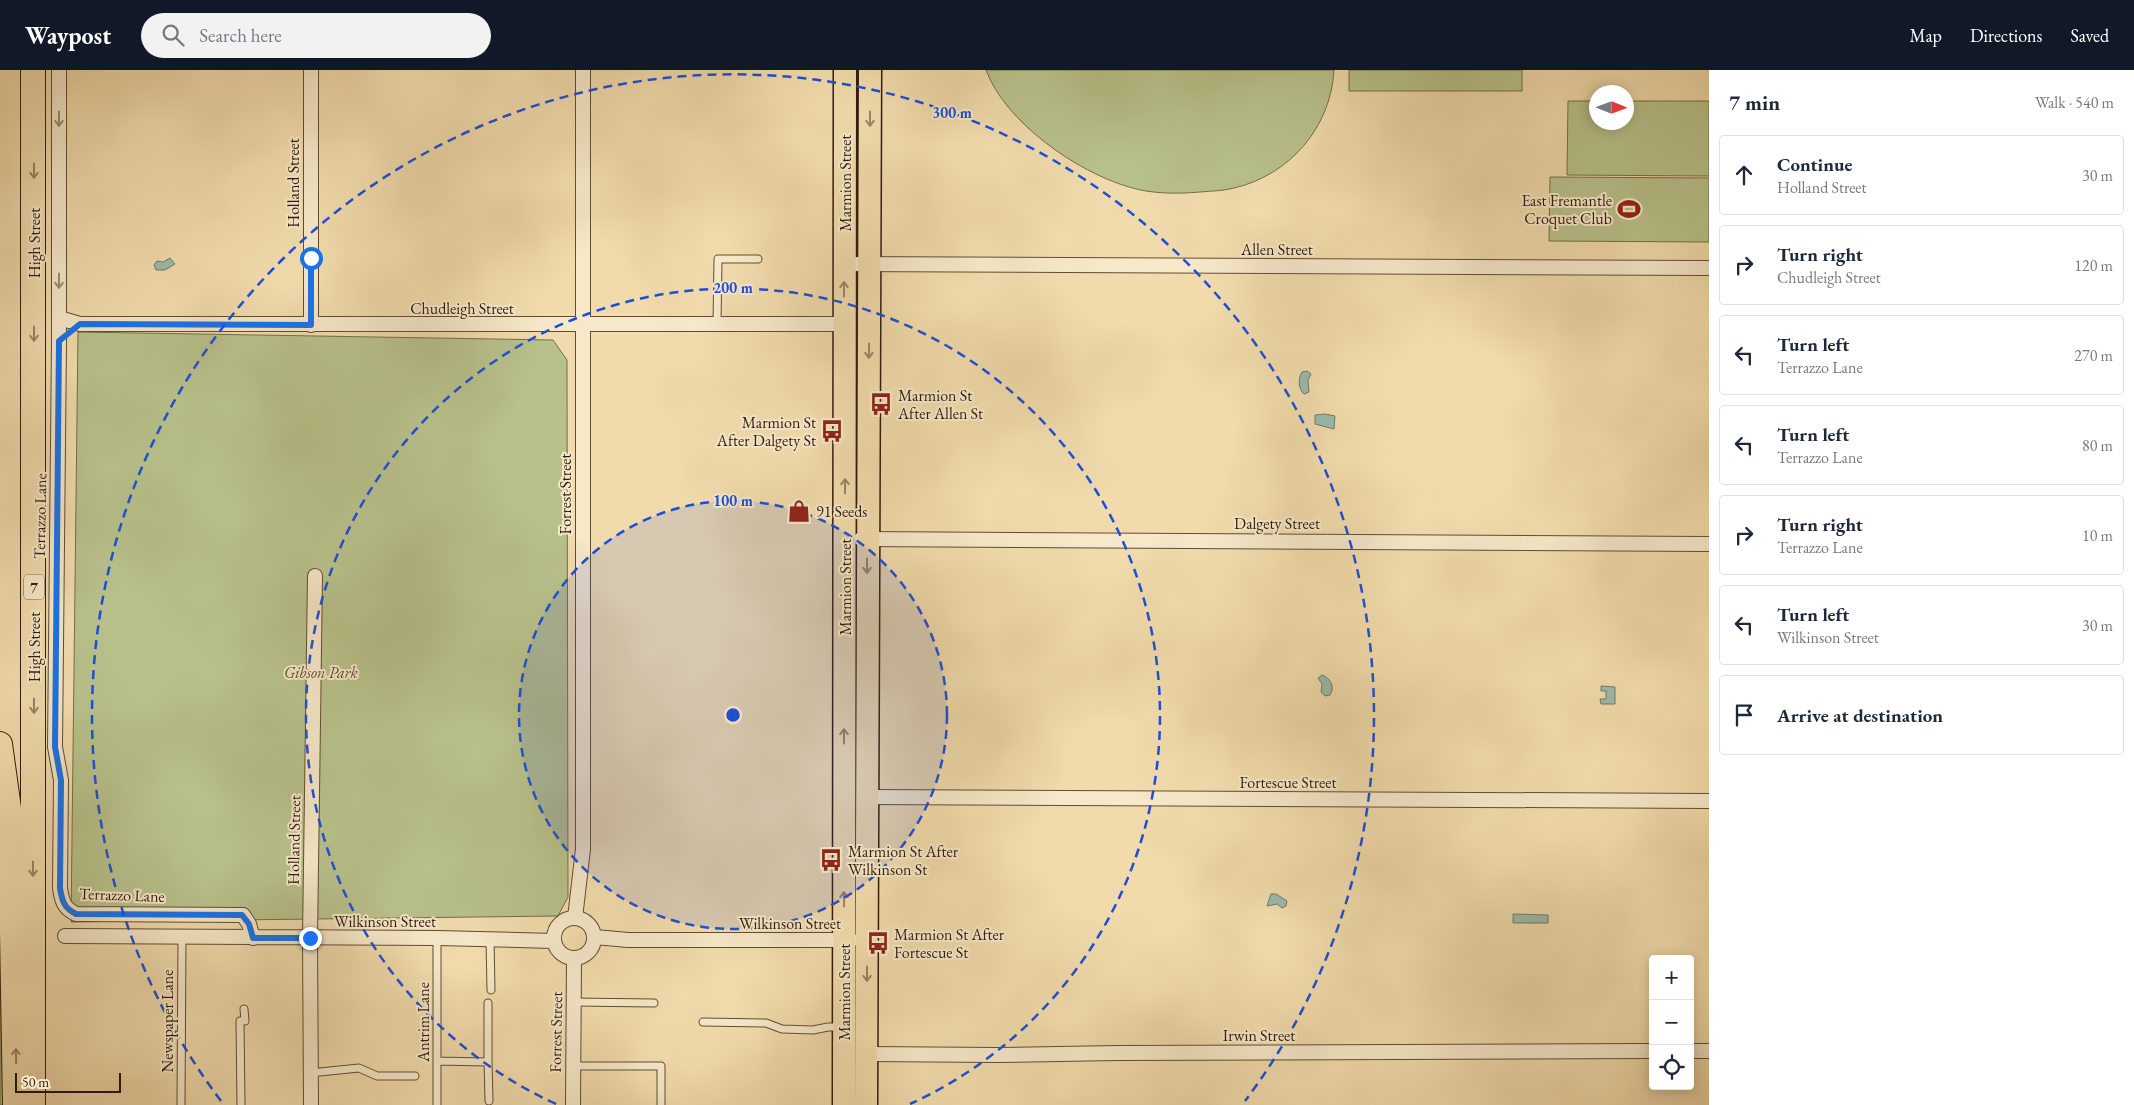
<!DOCTYPE html>
<meta charset="utf-8">
<style>
body{margin:0;font-family:"EB Garamond",serif;background:#f2f2f3;color:#1f2937}
.controls{position:absolute;right:15px;bottom:15px;display:grid;overflow:hidden;border-radius:5px;box-shadow:0 2px 12px #0003}
.controls button{width:45px;height:45px;display:grid;place-items:center;padding:0;border:0;border-bottom:1px solid #e0e1e3;background:#fff;color:#1f2937;font:25px sans-serif}
.compass{position:absolute;left:1589px;top:15px;width:45px;height:45px;border-radius:50%;background:#fff;box-shadow:0 2px 12px #0003;rotate:91deg}
.scale{position:absolute;left:15px;bottom:12px;width:106px;box-sizing:border-box;padding-left:5px;border:2px solid #311c0b;border-top:0;font-size:14px;line-height:18px;white-space:nowrap;color:#311c0b;-webkit-text-stroke:4px #f6e8c9;paint-order:stroke}
.stop{position:absolute;width:15px;height:15px;margin:-11px;border:4px solid #1a73e8;border-radius:50%;background:#fff}
.stop.end{background:#1a73e8;border-color:#fff;box-shadow:0 1px 5px #0008}
.list{margin:0;padding:0;list-style:none}
h2{display:flex;justify-content:space-between;align-items:center;height:65px;margin:0;padding:0 20px;font-size:21px}
h2 small{font-size:16px;font-weight:400;color:#747a83}
.list li{display:grid;grid-template-columns:32px 1fr auto;gap:15px;align-items:center;box-sizing:border-box;height:80px;margin:0 10px 10px;padding:0 10px;border:1px solid #e0e1e3;border-radius:5px}
.list b{display:block;font-size:19px;white-space:nowrap}
.list p{margin:0;font-size:16px;white-space:nowrap;color:#747a83}
.list em{font-size:16px;font-style:normal;color:#747a83}
.icon{flex:none;width:28px;height:28px;fill:none;stroke:currentColor;stroke-width:2;stroke-linecap:round;stroke-linejoin:round}
.map{position:relative;flex:none;width:1709px;height:1035px;overflow:hidden}
header{display:flex;align-items:center;gap:30px;box-sizing:border-box;height:70px;padding:0 25px;background:#111827;color:#fff}
header strong{font-size:24px}
nav{display:flex;gap:28px;margin-inline-start:auto;font-size:18px}
.search{width:350px;height:45px;background:#f2f2f3;display:flex;align-items:center;gap:12px;box-sizing:border-box;padding:0 18px;border-radius:28px;color:#747a83;font-size:19px}
main{display:flex}
aside{flex:1;background:#fff}
.map>svg:first-child{display:block}
.green{fill:#b8c18b;stroke:#746e4b}
.water{fill:#9bbbab;stroke:#717b6b}
.lines{fill:none;stroke-linecap:round;stroke-linejoin:round}
.service-casing{stroke:#614c33;stroke-width:9}
.minor-casing{stroke:#614c33;stroke-width:16}
.primary-casing{stroke:#311c0b;stroke-width:25}
.trunk-casing{stroke:#311c0b;stroke-width:26}
.service{stroke:#f6e8c9;stroke-width:7}
.minor{stroke:#f6e8c9;stroke-width:14}
.primary{stroke:#f1dbac;stroke-width:22}
.trunk{stroke:#f1dbac;stroke-width:24}
.oneway{stroke:#9d8c74}
.oneway2{stroke:#9b8564}
.route{stroke:#1a73e8;stroke-width:6}
.ring{fill:none;stroke:#1d4ed8;stroke-width:2.5;stroke-dasharray:9 6}
.labels{text-anchor:middle;dominant-baseline:central;stroke-width:4;stroke-linejoin:round;paint-order:stroke}
.shield{fill:#f6e8c9;stroke:#6c5944;stroke-width:1}
.shield-label{font-size:15px;font-weight:bold;fill:#311c0b}
.street-label{font-size:16px;fill:#311c0b;stroke:#f6e8c9}
.poi-label{font-size:16px;fill:#311c0b;stroke:#f6e8c9;text-anchor:start}
.park-label{font-size:16px;font-style:italic;fill:#5a4e31;stroke:#f6e8c9}
.centre{fill:#1d4ed8;stroke:#f6e8c9;stroke-width:2.5}
.ring-label{font-size:15px;text-anchor:middle;font-weight:bold;fill:#1d4ed8;stroke:#f6e8c9;stroke-width:4;stroke-linejoin:round;paint-order:stroke}
</style>
<header>
<strong>Waypost</strong>
<div class="search"><svg class="icon" aria-label="search" viewBox="0 0 24 24"><circle cx="10" cy="10" r="6"/><path d="M15 15l6 6"/></svg>Search here</div>
<nav><a>Map</a><a>Directions</a><a>Saved</a></nav>
</header>
<main>
<div class="map">
<svg width="1709" height="1035" viewBox="0 0 1709 1035">
<rect width="100%" height="100%" fill="#f1dbac"/>
<filter id="stains"><feTurbulence type="fractalNoise" baseFrequency=".004" numOctaves="4"/><feColorMatrix values="0 0 0 0 .2 0 0 0 0 .09 0 0 0 0 .02 0 0 0 .5 -.17"/></filter>
<radialGradient id="worn" r=".72"><stop offset=".6" stop-color="#630" stop-opacity="0"/><stop offset="1" stop-color="#630" stop-opacity=".3"/></radialGradient>
<path class="green" d="M986,0H1334C1331,57 1290,105 1234,118C1223,121 1211,121 1200,122C1177,124 1151,124 1129,117C1077,102 1005,52 986,0Z
M1349,0H1522V21H1349Z
M1568,31H1596V52H1626L1627,31H1709V106L1567,105Z
M1550,107L1709,108V172L1549,171Z
M78,262L553,270L567,290L568,827L558,846L71,852Z
M0,830L8,1035H0Z"/>
<path class="water" d="M170,188L175,194L165,200H156L154,195L157,191L163,192Z
M1307,301L1311,304L1308,310L1309,322L1304,324C1298,319 1298,308 1302,302Z
M1325,344L1335,346L1334,359L1315,354V345Z
M1322,605C1331,608 1335,617 1330,625L1325,626L1321,622L1322,614L1318,608Z
M1601,616L1615,617V634H1601L1600,629H1606V621H1601Z
M1271,824H1276L1287,831L1286,836L1282,838L1277,834L1267,836Z
M1513,844L1548,845V853H1513Z"/>
<g class="lines">
<defs>
<path id="service" d="M717,254L718,189H758
M490,869L491,920
M574,932L654,933
M488,933V992
M703,952L766,953L782,959L813,960L828,957H841
M437,991L488,992L489,1031
M573,996H661V1035
M310,1003L359,998L377,1006H415
M181,1035L182,867
M241,1035L240,951H245L244,939
M437,1035V868"/>
<path id="minor" d="M59,0V271L55,677L61,710L60,818C62,832 64,838 76,844L243,845L249,854L253,868
M844,194L1709,198
M59,248L80,254H845
M311,255V0
M861,469L1709,474
M866,727L1709,731
M554 868a20 20 0 1 1 40 0a20 20 0 1 1-40 0Z
M575,848L583,779V0
M65,866L437,868L554,871
M595,867L628,870H851
M1690,981H1709
M866,984L998,985L1117,983L1653,981
M311,1035L310,868L315,506
M573,1035L574,889"/>
<path id="primary" d="M844,1035L845,0
M866,1035L870,0"/>
<path id="trunk" d="M0,674L10,746L15,1035
M33,1035V0"/>
</defs>
<use href="#service" class="service-casing"/>
<use href="#minor" class="minor-casing"/>
<use href="#primary" class="primary-casing"/>
<use href="#trunk" class="trunk-casing"/>
<use href="#service" class="service"/>
<use href="#minor" class="minor"/>
<use href="#primary" class="primary"/>
<use href="#trunk" class="trunk"/>
</g>
<defs><path id="oneway-shaft" d="M-6 0H5M1.5-3L5.5 0L1.5 3" fill="none" stroke-width="1.6" stroke-linecap="round" stroke-linejoin="round" transform="scale(1.25)"/></defs>
<g class="oneway">
<use href="#oneway-shaft" transform="translate(59 49) rotate(90)"/>
<use href="#oneway-shaft" transform="translate(59 211) rotate(90)"/>
</g>
<g class="oneway2">
<use href="#oneway-shaft" transform="translate(870 49) rotate(90)"/>
<use href="#oneway-shaft" transform="translate(34 101) rotate(90)"/>
<use href="#oneway-shaft" transform="translate(844 219) rotate(-90)"/>
<use href="#oneway-shaft" transform="translate(34 264) rotate(90)"/>
<use href="#oneway-shaft" transform="translate(869 281) rotate(91)"/>
<use href="#oneway-shaft" transform="translate(845 416) rotate(-90)"/>
<use href="#oneway-shaft" transform="translate(867 496) rotate(90)"/>
<use href="#oneway-shaft" transform="translate(34 636) rotate(90)"/>
<use href="#oneway-shaft" transform="translate(844 666) rotate(-90)"/>
<use href="#oneway-shaft" transform="translate(33 799) rotate(90)"/>
<use href="#oneway-shaft" transform="translate(844 829) rotate(-91)"/>
<use href="#oneway-shaft" transform="translate(867 904) rotate(90)"/>
<use href="#oneway-shaft" transform="translate(16 986) rotate(-91)"/>
</g>
<g class="lines">
<path class="route" d="M310,868H253L249,854L242,845L76,844C64,838 62,831 60,818L61,710L55,677L59,271L80,254L311,255V188"/>
</g>
<circle cx="733" cy="645" r="214" fill="#1d4ed8" fill-opacity=".12"/>
<g class="ring">
<circle cx="733" cy="645" r="214"/>
<path d="M556 1034A427 427 0 1 1 910 1034"/>
<path d="M221 1031A641 641 0 1 1 1245 1031"/>
</g>
<defs>
<symbol id="stadium-bare" viewBox="-9 -9 18 18"><path d="M0-5a6.5 5 0 1 0 0 10a6.5 5 0 1 0 0-10ZM-3.5-1.8h7v3.6h-7Z" fill="#8f2418" stroke="#f6e8c9" stroke-width="2.5" paint-order="stroke"/></symbol>
<symbol id="bus-bare" viewBox="-9 -9 18 18"><path d="M-5-6H5V4H4V6H2V4H-2V6H-4V4H-5ZM-3.5-4V0h7V-4ZM-3.5 1.2v1.5H-2V1.2ZM2 1.2v1.5H3.5V1.2Z" fill="#8f2418" stroke="#f6e8c9" stroke-width="2.5" paint-order="stroke"/></symbol>
<symbol id="shop-bare" viewBox="-9 -9 18 18"><path d="M-5-2.5h2.3a2.7 3.5 0 0 1 5.4 0H5L5.5 6h-11ZM-1.5-2.5h3a1.5 2.3 0 0 0-3 0Z" fill="#8f2418" stroke="#f6e8c9" stroke-width="2.5" paint-order="stroke"/></symbol>
</defs>
<g fill-rule="evenodd">
<use href="#stadium-bare" x="1613" y="123" width="32" height="32"/>
<use href="#bus-bare" x="865" y="318" width="32" height="32"/>
<use href="#bus-bare" x="816" y="345" width="32" height="32"/>
<use href="#shop-bare" x="783" y="425" width="32" height="32"/>
<use href="#bus-bare" x="815" y="774" width="32" height="32"/>
<use href="#bus-bare" x="862" y="857" width="32" height="32"/>
</g>
<g class="labels">
<rect class="shield" x="24" y="504.5" width="20" height="25" rx="4"/>
<g class="shield-label">
<text x="34" y="517">7</text>
</g>
<g class="street-label">
<text transform="translate(293 113) rotate(-90)">Holland Street</text>
<text transform="translate(845 113) rotate(-90)">Marmion Street</text>
<text transform="translate(34 173) rotate(-90)">High Street</text>
<text x="1277" y="179">Allen Street</text>
<text x="462" y="238">Chudleigh Street</text>
<text transform="translate(565 424) rotate(-90)">Forrest Street</text>
<text transform="translate(40 446) rotate(-89)">Terrazzo Lane</text>
<text x="1277" y="453">Dalgety Street</text>
<text transform="translate(845 517) rotate(-90)">Marmion Street</text>
<text transform="translate(34 577) rotate(-90)">High Street</text>
<text x="1288" y="712">Fortescue Street</text>
<text transform="translate(294 770) rotate(-89)">Holland Street</text>
<text transform="translate(122 825) rotate(2)">Terrazzo Lane</text>
<text x="385" y="851">Wilkinson Street</text>
<text x="790" y="853">Wilkinson Street</text>
<text transform="translate(844 922) rotate(-90)">Marmion Street</text>
<text transform="translate(167 951) rotate(-90)">Newspaper Lane</text>
<text transform="translate(423 952) rotate(-90)">Antrim Lane</text>
<text transform="translate(556 962) rotate(-89)">Forrest Street</text>
<text x="1259" y="965">Irwin Street</text>
</g>
<g class="poi-label">
<text x="1612" y="130" text-anchor="end">East Fremantle<tspan x="1612" dy="18">Croquet Club</tspan></text>
<text x="898" y="325">Marmion St<tspan x="898" dy="18">After Allen St</tspan></text>
<text x="816" y="352" text-anchor="end">Marmion St<tspan x="816" dy="18">After Dalgety St</tspan></text>
<text x="816" y="441">91 Seeds</text>
<text x="848" y="781">Marmion St After<tspan x="848" dy="18">Wilkinson St</tspan></text>
<text x="894" y="864">Marmion St After<tspan x="894" dy="18">Fortescue St</tspan></text>
</g>
<g class="park-label">
<text x="321" y="602">Gibson Park</text>
</g>
</g>
<circle cx="733" cy="645" r="8" class="centre"/>
<g class="ring-label">
<text x="952" y="48">300 m</text>
<text x="733" y="223">200 m</text>
<text x="733" y="436">100 m</text>
</g>
<rect width="100%" height="100%" filter="url(#stains)"/>
<rect width="100%" height="100%" fill="url(#worn)"/>
</svg>
<div class="controls">
<button>+</button>
<button>−</button>
<button><svg class="icon" aria-label="locate" viewBox="0 0 24 24"><circle cx="12" cy="12" r="6"/><path d="M12 2v4M12 18v4M2 12h4M18 12h4"/></svg></button>
</div>
<svg class="compass" viewBox="-18 -18 36 36"><path d="M0-13l5 13h-10z" fill="#e53935"/><path d="M0 13l5-13h-10z" fill="#747a83"/></svg>
<div class="scale">50 m</div>
<div class="stop" style="left:311px;top:188px"></div>
<div class="stop end" style="left:310px;top:868px"></div>
</div>
<aside>
<h2>7 min<small>Walk · 540 m</small></h2>
<ul class="list">
<li><svg class="icon" aria-label="ahead" viewBox="0 0 24 24"><path d="M12 20V5M6 11l6-6 6 6"/></svg><div><b>Continue</b><p>Holland Street</p></div><em>30 m</em></li>
<li><svg class="icon" aria-label="right" viewBox="0 0 24 24"><path d="M7 20v-9h11M14 6l5 5-5 5"/></svg><div><b>Turn right</b><p>Chudleigh Street</p></div><em>120 m</em></li>
<li><svg class="icon" aria-label="left" viewBox="0 0 24 24"><path d="M17 20v-9H6M10 6l-5 5 5 5"/></svg><div><b>Turn left</b><p>Terrazzo Lane</p></div><em>270 m</em></li>
<li><svg class="icon" aria-label="left" viewBox="0 0 24 24"><path d="M17 20v-9H6M10 6l-5 5 5 5"/></svg><div><b>Turn left</b><p>Terrazzo Lane</p></div><em>80 m</em></li>
<li><svg class="icon" aria-label="right" viewBox="0 0 24 24"><path d="M7 20v-9h11M14 6l5 5-5 5"/></svg><div><b>Turn right</b><p>Terrazzo Lane</p></div><em>10 m</em></li>
<li><svg class="icon" aria-label="left" viewBox="0 0 24 24"><path d="M17 20v-9H6M10 6l-5 5 5 5"/></svg><div><b>Turn left</b><p>Wilkinson Street</p></div><em>30 m</em></li>
<li><svg class="icon" aria-label="arrive" viewBox="0 0 24 24"><path d="M6 21V4h12l-3 4 3 4H6"/></svg><div><b>Arrive at destination</b></div></li>
</ul>
</aside>
</main>
